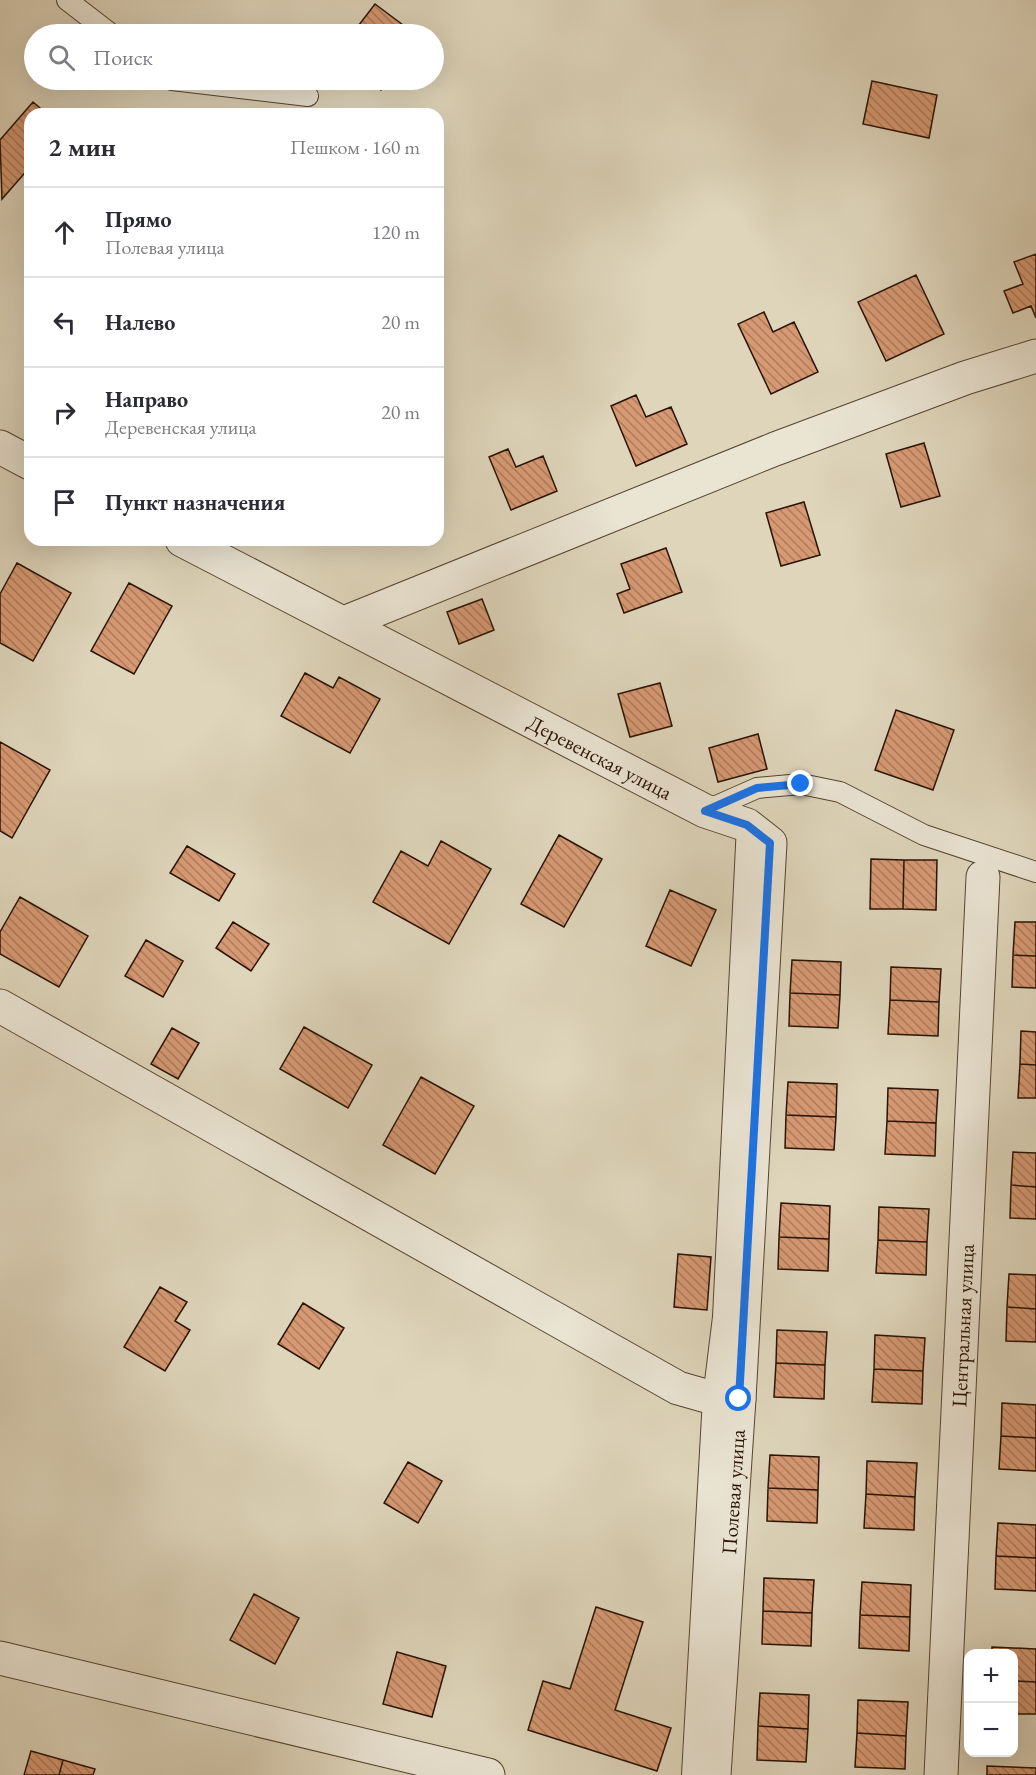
<!DOCTYPE html>
<html lang="ru">
<meta charset="utf-8">
<style>
body{margin:0;font-family:"EB Garamond",serif;background:#f7f7f7;color:#2b2b33}
.controls{position:absolute;right:18px;bottom:18px;display:grid;overflow:hidden;border-radius:12px;box-shadow:0 6px 24px #0002}
.controls button{width:54px;height:54px;display:grid;place-items:center;padding:0;border:0;border-bottom:2px solid #e1e1e2;background:#fff;color:#2b2b33;font:30px sans-serif}
.stop{position:absolute;width:18px;height:18px;margin:-14px;border:4px solid #1a73e8;border-radius:50%;background:#fff}
.stop.end{background:#1a73e8;border-color:#fff;box-shadow:0 2px 6px #0008}
.list{margin:0;padding:0;list-style:none}
h2{display:flex;justify-content:space-between;align-items:center;height:78px;margin:0;padding:0 24px;font-size:26px}
h2 small{font-size:20px;font-weight:400;color:#7c7c81}
.list li{display:grid;grid-template-columns:39px 1fr auto;gap:18px;align-items:center;box-sizing:border-box;height:90px;padding:0 24px;border-top:2px solid #e1e1e2}
.list b{display:block;font-size:22px;white-space:nowrap}
.list p{margin:0;font-size:20px;white-space:nowrap;color:#7c7c81}
.list em{font-size:20px;font-style:normal;color:#7c7c81}
.icon{flex:none;width:33px;height:33px;fill:none;stroke:currentColor;stroke-width:2;stroke-linecap:round;stroke-linejoin:round}
.map{position:relative;flex:none;width:1036px;height:1775px;overflow:hidden}
.search{position:absolute;background:#fff;box-shadow:0 6px 24px #0002;left:24px;top:24px;width:420px;height:66px;display:flex;align-items:center;gap:15px;box-sizing:border-box;padding:0 21px;border-radius:33px;color:#7c7c81;font-size:22px}
.panel{position:absolute;background:#fff;box-shadow:0 6px 24px #0002;left:24px;top:108px;width:420px;height:438px;border-radius:18px}
.map>svg:first-child{display:block}
.building{fill:url(#building-back-hatch);stroke:#281200;stroke-width:1.5}
.lines{fill:none;stroke-linecap:round;stroke-linejoin:round}
.service-casing{stroke:#56432f;stroke-width:22}
.minor-casing{stroke:#56432f;stroke-width:35}
.service{stroke:#eae4d3;stroke-width:20}
.minor{stroke:#eae4d3;stroke-width:33}
.route{stroke:#1a73e8;stroke-width:8}
.labels{text-anchor:middle;dominant-baseline:central;stroke-width:4.5;stroke-linejoin:round;paint-order:stroke}
.street-label{font-size:21px;fill:#281200;stroke:#eae4d3}
</style>
<div class="map">
<svg width="1036" height="1775" viewBox="0 0 1036 1775">
<defs>
<pattern id="building-back-hatch" width="6" height="6" patternUnits="userSpaceOnUse" patternTransform="scale(1.5)"><rect width="6" height="6" fill="#d69973"/><path d="M-1 5l2 2M0 0l6 6M5-1l2 2" fill="none" stroke="#ae7b5c"/></pattern>
</defs>
<rect width="100%" height="100%" fill="#ded5bb"/>
<filter id="stains"><feTurbulence type="fractalNoise" baseFrequency=".00333" numOctaves="4"/><feColorMatrix values="0 0 0 0 .2 0 0 0 0 .09 0 0 0 0 .02 0 0 0 .5 -.17"/></filter>
<radialGradient id="worn" r=".72"><stop offset=".6" stop-color="#630" stop-opacity="0"/><stop offset="1" stop-color="#630" stop-opacity=".3"/></radialGradient>
<path class="building" d="M375,4L415,34H352Z
M349,80H388L381,90L368,80L361,89Z
M872,81L937,95L929,138L863,124Z
M33,102L47,114H30V167L2,199L0,140Z
M1036,254V318L1031,306L1013,313L1004,291L1023,284L1014,262Z
M916,275L944,334L886,361L858,302Z
M764,312L773,332L794,322L818,372L771,394L738,324Z
M636,395L646,417L671,407L687,444L636,466L611,406Z
M924,443L940,496L901,507L886,454Z
M508,449L516,467L543,456L557,491L511,510L489,457Z
M804,502L820,555L781,566L766,513Z
M666,548L682,592L624,613L617,594L630,589L621,564Z
M17,563L71,593L33,661L0,643V594Z
M129,583L172,606L134,674L91,651Z
M482,599L494,630L459,644L447,612Z
M305,673L333,688L339,677L380,699L350,753L281,716Z
M660,683L672,726L630,737L618,694Z
M896,710L954,730L933,790L875,770Z
M758,734L767,769L718,782L709,748Z
M0,742L50,770L12,838L0,831Z
M559,835L602,859L564,927L521,904Z
M441,841L491,869L449,944L373,902L401,851L428,866Z
M187,846L235,874L219,901L170,873Z
M871,859L904,860L903,909H870Z
M904,860H937L936,910L903,909Z
M670,890L716,910L691,966L646,946Z
M20,897L88,936L59,987L0,954V932Z
M233,922L269,944L251,971L216,948Z
M1015,922H1036V956L1013,955Z
M146,940L183,961L163,997L125,976Z
M1013,955L1036,956V988L1012,987Z
M792,960L841,962L840,995L790,993Z
M891,967L941,969L939,1002L890,1000Z
M790,993L840,995L838,1028L789,1026Z
M890,1000L939,1002L938,1036L888,1034Z
M304,1027L372,1065L348,1108L280,1069Z
M172,1028L199,1043L178,1079L151,1064Z
M1021,1031L1036,1032V1065L1020,1064Z
M1020,1064L1036,1065V1098H1018Z
M421,1077L474,1106L435,1174L383,1145Z
M788,1082L837,1084L836,1117L786,1115Z
M888,1088L938,1090L936,1123L887,1121Z
M786,1115L836,1117L834,1150L785,1148Z
M887,1121L936,1123L935,1156L885,1154Z
M1013,1152L1036,1153V1187L1011,1185Z
M1011,1185L1036,1187V1219L1010,1218Z
M781,1203L830,1206L829,1239L779,1237Z
M879,1207L929,1209L927,1242L878,1240Z
M779,1237L829,1239L828,1271L778,1269Z
M878,1240L927,1242L926,1275L876,1273Z
M678,1254L711,1257L707,1310L674,1307Z
M1009,1274L1036,1275V1309L1007,1307Z
M160,1287L187,1302L175,1321L190,1330L165,1371L124,1347Z
M303,1303L344,1328L319,1369L278,1344Z
M1007,1307L1036,1309V1342L1006,1341Z
M777,1330L827,1332L825,1365L776,1363Z
M875,1335L925,1338L923,1371L874,1369Z
M776,1363L825,1365L824,1399L774,1397Z
M874,1369L923,1371L922,1404L872,1402Z
M1002,1403L1036,1405V1438L1001,1436Z
M1001,1436L1036,1438V1471L999,1469Z
M770,1455L819,1457L818,1490L768,1488Z
M867,1461L917,1463L915,1497L866,1494Z
M408,1462L442,1481L418,1523L384,1503Z
M768,1488L818,1490L817,1523L767,1521Z
M866,1494L915,1497L914,1530L864,1528Z
M998,1523L1036,1525V1558L996,1556Z
M996,1556L1036,1558V1591L995,1589Z
M764,1578L814,1580L812,1613L763,1611Z
M862,1582L911,1585L910,1617L860,1615Z
M254,1594L299,1618L275,1664L230,1640Z
M596,1607L643,1622L615,1710L671,1728L657,1771L528,1730L543,1681L570,1689Z
M763,1611L812,1613L811,1646L762,1644Z
M860,1615L910,1617L909,1651L859,1648Z
M992,1647L1036,1649V1682L1014,1681V1654H992Z
M397,1652L446,1666L432,1717L383,1704Z
M1014,1681L1036,1682V1714H1014Z
M760,1693L809,1695L808,1729L758,1726Z
M858,1700L908,1702L906,1736L857,1733Z
M758,1726L808,1729L806,1762L757,1760Z
M857,1733L906,1736L905,1769L855,1767Z
M31,1751L63,1760L59,1775H24Z
M63,1760L95,1769L93,1775H59Z
M987,1766L1036,1768V1775H987Z"/>
<g class="lines">
<defs>
<path id="service" d="M67,0L111,34
M172,80L308,96
M705,811L757,788L801,784L840,792L924,835L1036,872
M692,1775L713,1398L723,1317L747,825"/>
<g id="minor">
<path d="M0,447L30,463"/>
<path id="s1" d="M182,540L705,811L747,825L770,843L739,1399L714,1775"/>
<path d="M344,623L775,449L965,378L1036,356"/>
<path d="M0,1006L678,1388L713,1398L739,1399"/>
<path d="M0,1658L488,1775"/>
<path id="s2" d="M941,1775L983,877"/>
</g>
</defs>
<use href="#service" class="service-casing"/>
<use href="#minor" class="minor-casing"/>
<use href="#service" class="service"/>
<use href="#minor" class="minor"/>
</g>
<g class="lines">
<path class="route" d="M739,1399L770,843L747,825L705,811L757,788L801,784"/>
</g>
<g class="labels">
<g class="street-label">
<text stroke="none"><textPath href="#s1" startOffset="471">Деревенская улица</textPath></text>
<text stroke="none"><textPath href="#s2" startOffset="450">Центральная улица</textPath></text>
<text transform="translate(733 1492) rotate(-86)">Полевая улица</text>
</g>
</g>
<rect width="100%" height="100%" filter="url(#stains)"/>
<rect width="100%" height="100%" fill="url(#worn)"/>
</svg>
<div class="controls">
<button>+</button>
<button>−</button>
</div>
<div class="stop" style="left:739px;top:1399px"></div>
<div class="stop end" style="left:801px;top:784px"></div>
<div class="search"><svg class="icon" aria-label="search" viewBox="0 0 24 24"><circle cx="10" cy="10" r="6"/><path d="M15 15l6 6"/></svg>Поиск</div>
<section class="panel">
<h2>2 мин<small>Пешком · 160 m</small></h2>
<ul class="list">
<li><svg class="icon" aria-label="ahead" viewBox="0 0 24 24"><path d="M12 20V5M6 11l6-6 6 6"/></svg><div><b>Прямо</b><p>Полевая улица</p></div><em>120 m</em></li>
<li><svg class="icon" aria-label="left" viewBox="0 0 24 24"><path d="M17 20v-9H6M10 6l-5 5 5 5"/></svg><div><b>Налево</b></div><em>20 m</em></li>
<li><svg class="icon" aria-label="right" viewBox="0 0 24 24"><path d="M7 20v-9h11M14 6l5 5-5 5"/></svg><div><b>Направо</b><p>Деревенская улица</p></div><em>20 m</em></li>
<li><svg class="icon" aria-label="arrive" viewBox="0 0 24 24"><path d="M6 21V4h12l-3 4 3 4H6"/></svg><div><b>Пункт назначения</b></div></li>
</ul>
</section>
</div>
